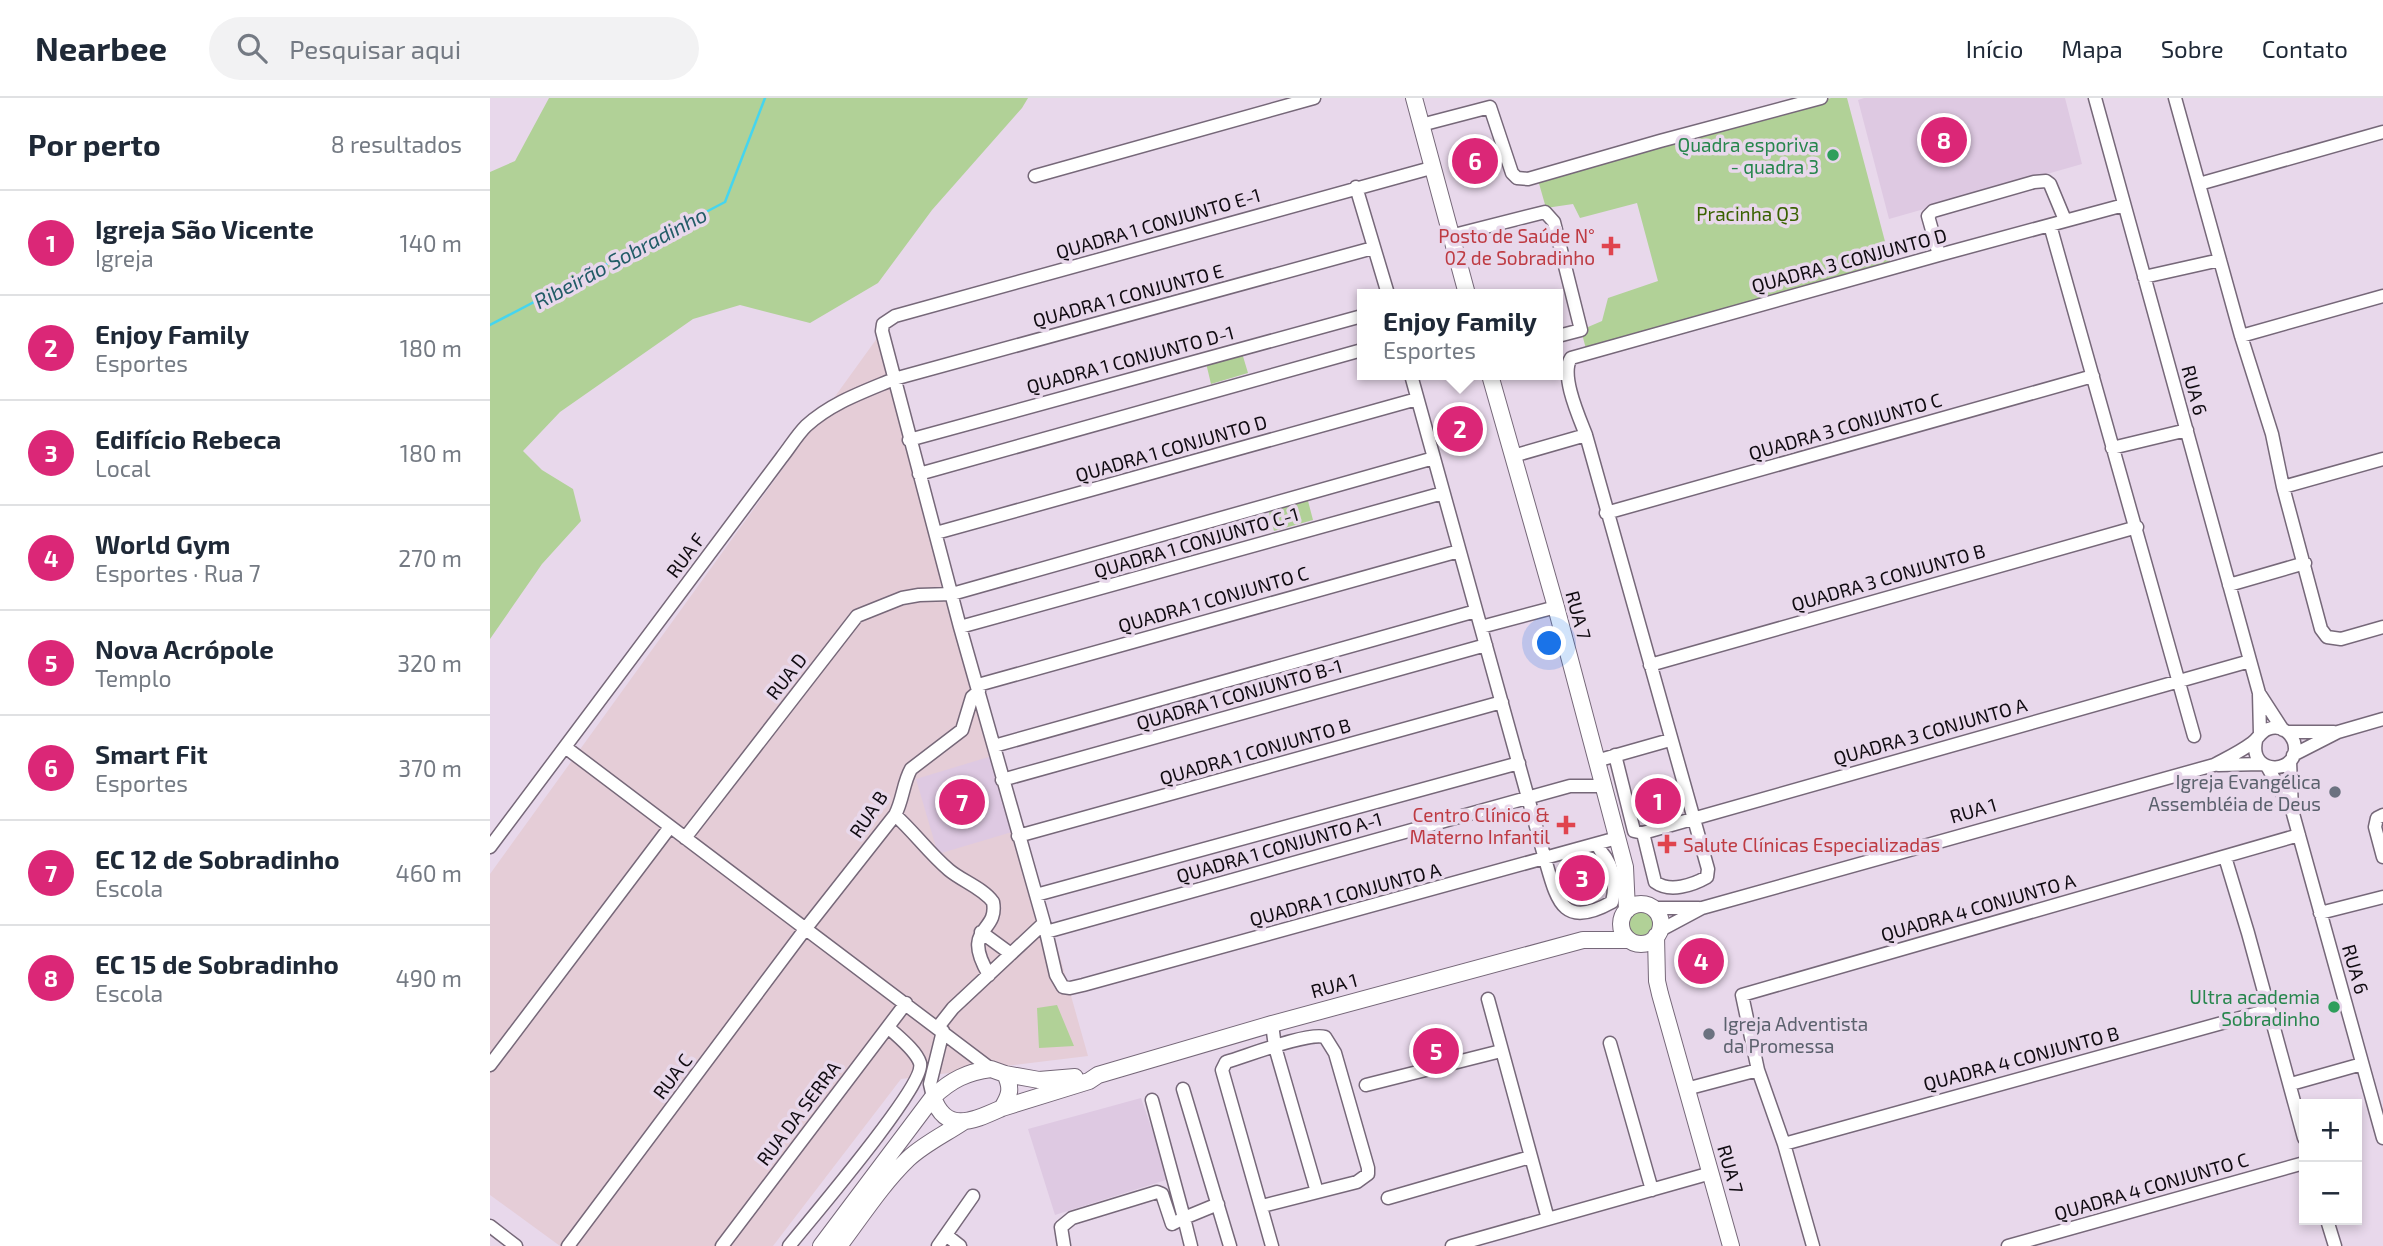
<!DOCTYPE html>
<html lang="pt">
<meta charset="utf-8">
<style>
body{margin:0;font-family:"Exo 2",sans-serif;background:#f2f2f3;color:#1f2937}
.controls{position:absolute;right:21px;bottom:21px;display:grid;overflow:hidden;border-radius:0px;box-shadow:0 4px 10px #0003}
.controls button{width:63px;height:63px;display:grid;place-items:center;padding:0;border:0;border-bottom:2px solid #e0e1e3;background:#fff;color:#1f2937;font:35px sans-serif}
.you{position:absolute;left:1060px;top:546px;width:24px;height:24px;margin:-18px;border:5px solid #fff;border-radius:50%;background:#1a73e8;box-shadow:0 0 0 10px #1a73e833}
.badge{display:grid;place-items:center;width:46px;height:46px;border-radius:50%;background:#db2777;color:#fff;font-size:23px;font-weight:700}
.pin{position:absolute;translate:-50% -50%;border:4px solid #fff;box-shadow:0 2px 7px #0006}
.popup{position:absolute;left:867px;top:191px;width:206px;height:91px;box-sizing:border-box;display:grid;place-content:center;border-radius:0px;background:#fff;filter:drop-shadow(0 2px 5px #0005);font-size:23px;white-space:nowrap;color:#747a83}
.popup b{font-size:26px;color:#1f2937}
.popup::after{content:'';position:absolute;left:50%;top:100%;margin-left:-14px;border:14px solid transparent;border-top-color:#fff}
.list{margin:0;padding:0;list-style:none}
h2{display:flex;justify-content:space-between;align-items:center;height:91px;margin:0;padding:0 28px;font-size:30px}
h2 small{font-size:23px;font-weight:400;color:#747a83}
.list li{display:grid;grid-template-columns:46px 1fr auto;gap:21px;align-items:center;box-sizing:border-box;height:105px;padding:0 28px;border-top:2px solid #e0e1e3}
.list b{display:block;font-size:26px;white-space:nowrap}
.list p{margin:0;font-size:23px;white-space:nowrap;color:#747a83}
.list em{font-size:23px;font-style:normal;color:#747a83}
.icon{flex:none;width:38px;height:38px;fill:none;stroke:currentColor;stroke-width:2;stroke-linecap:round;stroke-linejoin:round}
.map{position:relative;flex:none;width:1893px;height:1148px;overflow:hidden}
header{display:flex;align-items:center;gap:42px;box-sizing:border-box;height:98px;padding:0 35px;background:#fff;border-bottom:2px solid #e0e1e3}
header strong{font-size:33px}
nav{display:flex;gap:38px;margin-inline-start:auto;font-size:24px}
.search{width:490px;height:63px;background:#f2f2f3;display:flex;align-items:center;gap:18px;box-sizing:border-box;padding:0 24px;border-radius:38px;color:#747a83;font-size:26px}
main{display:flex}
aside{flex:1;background:#fff}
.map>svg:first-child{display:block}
.industrial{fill:#e5cdd7}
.built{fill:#dec9e2}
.green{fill:#b1d197}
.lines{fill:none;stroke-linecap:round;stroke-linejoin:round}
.stream{stroke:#45d5ef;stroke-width:2.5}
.minor-casing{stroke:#766879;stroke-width:15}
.major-casing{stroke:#766879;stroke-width:18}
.minor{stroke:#fff;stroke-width:12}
.major{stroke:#fff;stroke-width:16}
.leisure-dot{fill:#2e9e5b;stroke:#e8d8eb;stroke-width:2.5}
.health-dot{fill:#e0444e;stroke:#e8d8eb;stroke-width:2.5}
.worship-dot{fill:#6b7280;stroke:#e8d8eb;stroke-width:2.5}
.labels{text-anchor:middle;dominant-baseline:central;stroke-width:7;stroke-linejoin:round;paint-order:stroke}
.leisure-label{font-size:19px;fill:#27864d;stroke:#e8d8eb;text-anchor:end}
.park-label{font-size:19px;fill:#396100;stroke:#e8d8eb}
.street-label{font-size:19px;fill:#100b11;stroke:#e8d8eb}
.health-label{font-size:19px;fill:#be3a42;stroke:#e8d8eb;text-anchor:end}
.worship-label{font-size:19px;fill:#5b616d;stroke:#e8d8eb;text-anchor:end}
.water-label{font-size:21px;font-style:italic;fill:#225c67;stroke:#e8d8eb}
</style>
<header>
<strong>Nearbee</strong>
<div class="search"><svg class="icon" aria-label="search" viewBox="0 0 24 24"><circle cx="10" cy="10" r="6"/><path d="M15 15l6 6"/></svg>Pesquisar aqui</div>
<nav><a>Início</a><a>Mapa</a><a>Sobre</a><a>Contato</a></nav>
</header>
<main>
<aside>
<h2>Por perto<small>8 resultados</small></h2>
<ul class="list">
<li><span class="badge">1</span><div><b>Igreja São Vicente</b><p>Igreja</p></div><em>140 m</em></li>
<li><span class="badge">2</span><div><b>Enjoy Family</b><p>Esportes</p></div><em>180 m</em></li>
<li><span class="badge">3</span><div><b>Edifício Rebeca</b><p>Local</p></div><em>180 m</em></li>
<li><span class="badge">4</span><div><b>World Gym</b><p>Esportes · Rua 7</p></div><em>270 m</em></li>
<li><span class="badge">5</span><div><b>Nova Acrópole</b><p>Templo</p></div><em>320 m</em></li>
<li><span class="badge">6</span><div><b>Smart Fit</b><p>Esportes</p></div><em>370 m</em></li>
<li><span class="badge">7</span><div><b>EC 12 de Sobradinho</b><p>Escola</p></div><em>460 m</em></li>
<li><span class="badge">8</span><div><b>EC 15 de Sobradinho</b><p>Escola</p></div><em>490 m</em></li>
</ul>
</aside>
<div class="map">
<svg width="1893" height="1148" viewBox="0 0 1893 1148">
<rect width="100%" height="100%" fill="#e8d8eb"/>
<path class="industrial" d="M393,232L598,958L411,981L283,1148H70L0,1097V776Z"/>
<path class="built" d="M1374,0H1575L1592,66L1399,121L1368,2Z
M502,658L522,734L448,756L426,681Z
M651,1000L679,1081L565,1117L538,1031Z"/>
<path class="green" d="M59,0H538L532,10L442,112L388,185L320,225L250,207L203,221L70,314L33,353L52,372L83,391L91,423L52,466L0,541V74L25,63Z
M1341,0H1357L1401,166L1096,251L1091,232L1112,223L1118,200L1168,183L1147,105L1090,120L1083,106L1056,110L1048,82Z
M752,255L758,275L721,286L716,265Z
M817,399L823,422L784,433L778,411Z
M1134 826a16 16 0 1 1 32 0a16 16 0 1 1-32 0Z
M567,907L584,948L549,950L547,910Z"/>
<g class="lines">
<path class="stream" d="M0,227L235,104L275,0"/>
<defs>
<path id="minor" d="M1605,0L1769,595L1770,636
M1685,0L1751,238L1782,336L1793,389L1831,531L1837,539L1851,541L1893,529
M931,27L1000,9L1022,75L1027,80L1038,81L1170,43L1331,0
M941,70L405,218L393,226L392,233L470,529L554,825L566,877L573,889L580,890L593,887L1127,740
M545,78L824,0
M1709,86L1893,34
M866,89L898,196
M1560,127L1704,638
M960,138L1055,114L1064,124L1091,232L1068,238
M1449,157L1438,118L1443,113L1544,84L1556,83L1560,86L1575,122
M1654,179L1730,162
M1751,238L1893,198
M921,277L1055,761C1067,802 1072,832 1122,804C1126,788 1125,774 1116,760C1112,754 1109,753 1108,746
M419,342L872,218
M1622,350L1697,332
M1023,358L1096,337
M429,376L872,252
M1793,389L1893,361
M1116,415L1603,278
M446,435L927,301
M1739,487L1815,465
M470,529L953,395
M991,529L1066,509
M1160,567L1647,429
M488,587L969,453
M1769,595L1793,632
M1797,634H1844
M504,648L986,513
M75,649L501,971
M1125,657L1144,733L1153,735L1760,563
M1803,657L1848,634L1893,621
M1106,663L1180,642
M1800,663L1802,712L1893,1040
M1728,667L1772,666
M1777,668L1801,711
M512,682L996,547
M405,717C424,734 439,755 459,772C472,783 493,790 503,804C509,836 470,828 499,877
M1893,717L1887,720L1885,729L1893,759
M1153,735L1165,784C1180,795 1203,787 1217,779L1218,771L1096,337C1089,319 1070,277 1081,260L1449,157L1634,107
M528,738L1012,604
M195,740L367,518L412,500L429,497L462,496L944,360
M0,749L292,359C300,349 307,337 316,328C341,305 373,294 404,281L883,150
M1735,759L1758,835L1814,1040
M546,797L1029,665
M1162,810H1209
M1830,815L1893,799
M1169,833L1212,810L1724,667C1737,660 1750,654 1762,645C1768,641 1770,634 1778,631C1783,629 1789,629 1794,632C1798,634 1802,639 1804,644C1813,676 1758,680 1766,643
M491,834L521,856
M556,834L1080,688H1113
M998,901L1058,1121
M782,926L785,949L827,1094
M448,929L463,910L554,825
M1120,945L1162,1092
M0,967L180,729
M1801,986L1872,966
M876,987L1011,953
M693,991L740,1148
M1196,991L1268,972
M443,999L440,986L453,933
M662,1002L694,1120L728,1106
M1294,1046L1779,912
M898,1100L1040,1059
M772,1108L867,1084L878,1076V1070L845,955L835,939C817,934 757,958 736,964L732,972L782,1148
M1837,1122L1845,1148
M0,1128L26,1148
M456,1137L470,1148
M78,1148L316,830L405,717C413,702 413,685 421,671L472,632L482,599L489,593
M232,1148L416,905
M299,1148C319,1123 436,987 430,965C426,952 407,938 398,929
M448,1148L483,1098
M574,1148L571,1129L582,1120L667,1094L672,1096L682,1126L694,1120L701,1148
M962,1148L1221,1075
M1323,1148L1294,1046L1268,972L1252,897L1809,737
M1518,1148L1814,1065"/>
<path id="major" d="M924,0L977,196
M1000,277L1066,509L1135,769L1137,812
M1131 826a20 20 0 1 1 40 0a20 20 0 1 1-40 0Z
M1166,838L1167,883L1170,896L1241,1148
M501,971L515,976C522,990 520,997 512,1010C485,1022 456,1037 443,999C461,982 477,974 501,971Z
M515,976L549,982L585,979
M512,1010L599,983L608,977L782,926L1093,842H1139
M331,1148L443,999
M349,1148C371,1119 392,1086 418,1061C434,1046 455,1036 473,1024"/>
</defs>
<use href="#minor" class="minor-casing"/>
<use href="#major" class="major-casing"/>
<use href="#minor" class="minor"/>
<use href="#major" class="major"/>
</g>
<g class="leisure-dot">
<circle cx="1343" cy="57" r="7"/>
<circle cx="1844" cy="909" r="7"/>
</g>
<g class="health-dot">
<path d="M1117.5 137.5h7v7h7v7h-7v7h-7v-7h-7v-7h7z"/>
<path d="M1072.5 716.5h7v7h7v7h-7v7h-7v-7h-7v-7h7z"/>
<path d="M1173.5 735.5h7v7h7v7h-7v7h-7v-7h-7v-7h7z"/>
</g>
<g class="worship-dot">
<circle cx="1845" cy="694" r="7"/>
<circle cx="1219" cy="936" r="7"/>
</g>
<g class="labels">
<g class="leisure-label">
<text x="1329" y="46">Quadra esporiva<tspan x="1329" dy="22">- quadra 3</tspan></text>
<text x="1830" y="898">Ultra academia<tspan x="1830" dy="22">Sobradinho</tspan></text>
</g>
<g class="park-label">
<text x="1258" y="115">Pracinha Q3</text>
</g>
<g class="street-label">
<text transform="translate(668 125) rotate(-16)">QUADRA 1 CONJUNTO E-1</text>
<text transform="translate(1359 162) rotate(-15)">QUADRA 3 CONJUNTO D</text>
<text transform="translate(638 197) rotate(-15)">QUADRA 1 CONJUNTO E</text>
<text transform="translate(640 261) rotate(-15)">QUADRA 1 CONJUNTO D-1</text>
<text transform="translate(1705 292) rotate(75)">RUA 6</text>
<text transform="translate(1355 328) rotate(-16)">QUADRA 3 CONJUNTO C</text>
<text transform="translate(681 350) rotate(-16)">QUADRA 1 CONJUNTO D</text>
<text transform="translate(706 444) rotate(-16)">QUADRA 1 CONJUNTO C-1</text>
<text transform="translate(195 457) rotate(-53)">RUA F</text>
<text transform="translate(1398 479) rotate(-16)">QUADRA 3 CONJUNTO B</text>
<text transform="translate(723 501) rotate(-16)">QUADRA 1 CONJUNTO C</text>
<text transform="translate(1089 517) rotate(75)">RUA 7</text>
<text transform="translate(296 578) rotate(-52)">RUA D</text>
<text transform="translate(749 596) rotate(-16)">QUADRA 1 CONJUNTO B-1</text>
<text transform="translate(1440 633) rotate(-16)">QUADRA 3 CONJUNTO A</text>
<text transform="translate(765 653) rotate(-16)">QUADRA 1 CONJUNTO B</text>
<text transform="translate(1483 712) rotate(-16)">RUA 1</text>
<text transform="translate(378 716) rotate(-56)">RUA B</text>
<text transform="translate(789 749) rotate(-16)">QUADRA 1 CONJUNTO A-1</text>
<text transform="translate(855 796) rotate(-15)">QUADRA 1 CONJUNTO A</text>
<text transform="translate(1488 809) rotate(-16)">QUADRA 4 CONJUNTO A</text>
<text transform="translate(1866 871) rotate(74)">RUA 6</text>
<text transform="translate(844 887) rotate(-15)">RUA 1</text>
<text transform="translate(1531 960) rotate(-15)">QUADRA 4 CONJUNTO B</text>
<text transform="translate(182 978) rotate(-53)">RUA C</text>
<text transform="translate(308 1015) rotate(-53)">RUA DA SERRA</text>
<text transform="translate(1241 1071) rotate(74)">RUA 7</text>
<text transform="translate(1661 1088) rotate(-16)">QUADRA 4 CONJUNTO C</text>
</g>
<g class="health-label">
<text x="1105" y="137">Posto de Saúde N°<tspan x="1105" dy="22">02 de Sobradinho</tspan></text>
<text x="1060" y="716">Centro Clínico &amp;<tspan x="1060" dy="22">Materno Infantil</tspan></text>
<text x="1193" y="746" text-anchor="start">Salute Clínicas Especializadas</text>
</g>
<g class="worship-label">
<text x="1831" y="683">Igreja Evangélica<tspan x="1831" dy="22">Assembléia de Deus</tspan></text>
<text x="1233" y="925" text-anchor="start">Igreja Adventista<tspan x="1233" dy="22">da Promessa</tspan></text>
</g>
<g class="water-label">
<text transform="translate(130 159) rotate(-28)">Ribeirão Sobradinho</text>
</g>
</g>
</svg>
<div class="controls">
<button>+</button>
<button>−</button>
</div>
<div class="you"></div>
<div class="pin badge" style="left:1168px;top:703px">1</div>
<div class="pin badge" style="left:970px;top:331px">2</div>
<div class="popup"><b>Enjoy Family</b>Esportes</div>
<div class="pin badge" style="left:1092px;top:780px">3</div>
<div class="pin badge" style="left:1211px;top:863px">4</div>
<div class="pin badge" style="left:946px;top:953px">5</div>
<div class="pin badge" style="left:985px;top:63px">6</div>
<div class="pin badge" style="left:472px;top:704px">7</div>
<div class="pin badge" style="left:1454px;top:42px">8</div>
</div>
</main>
